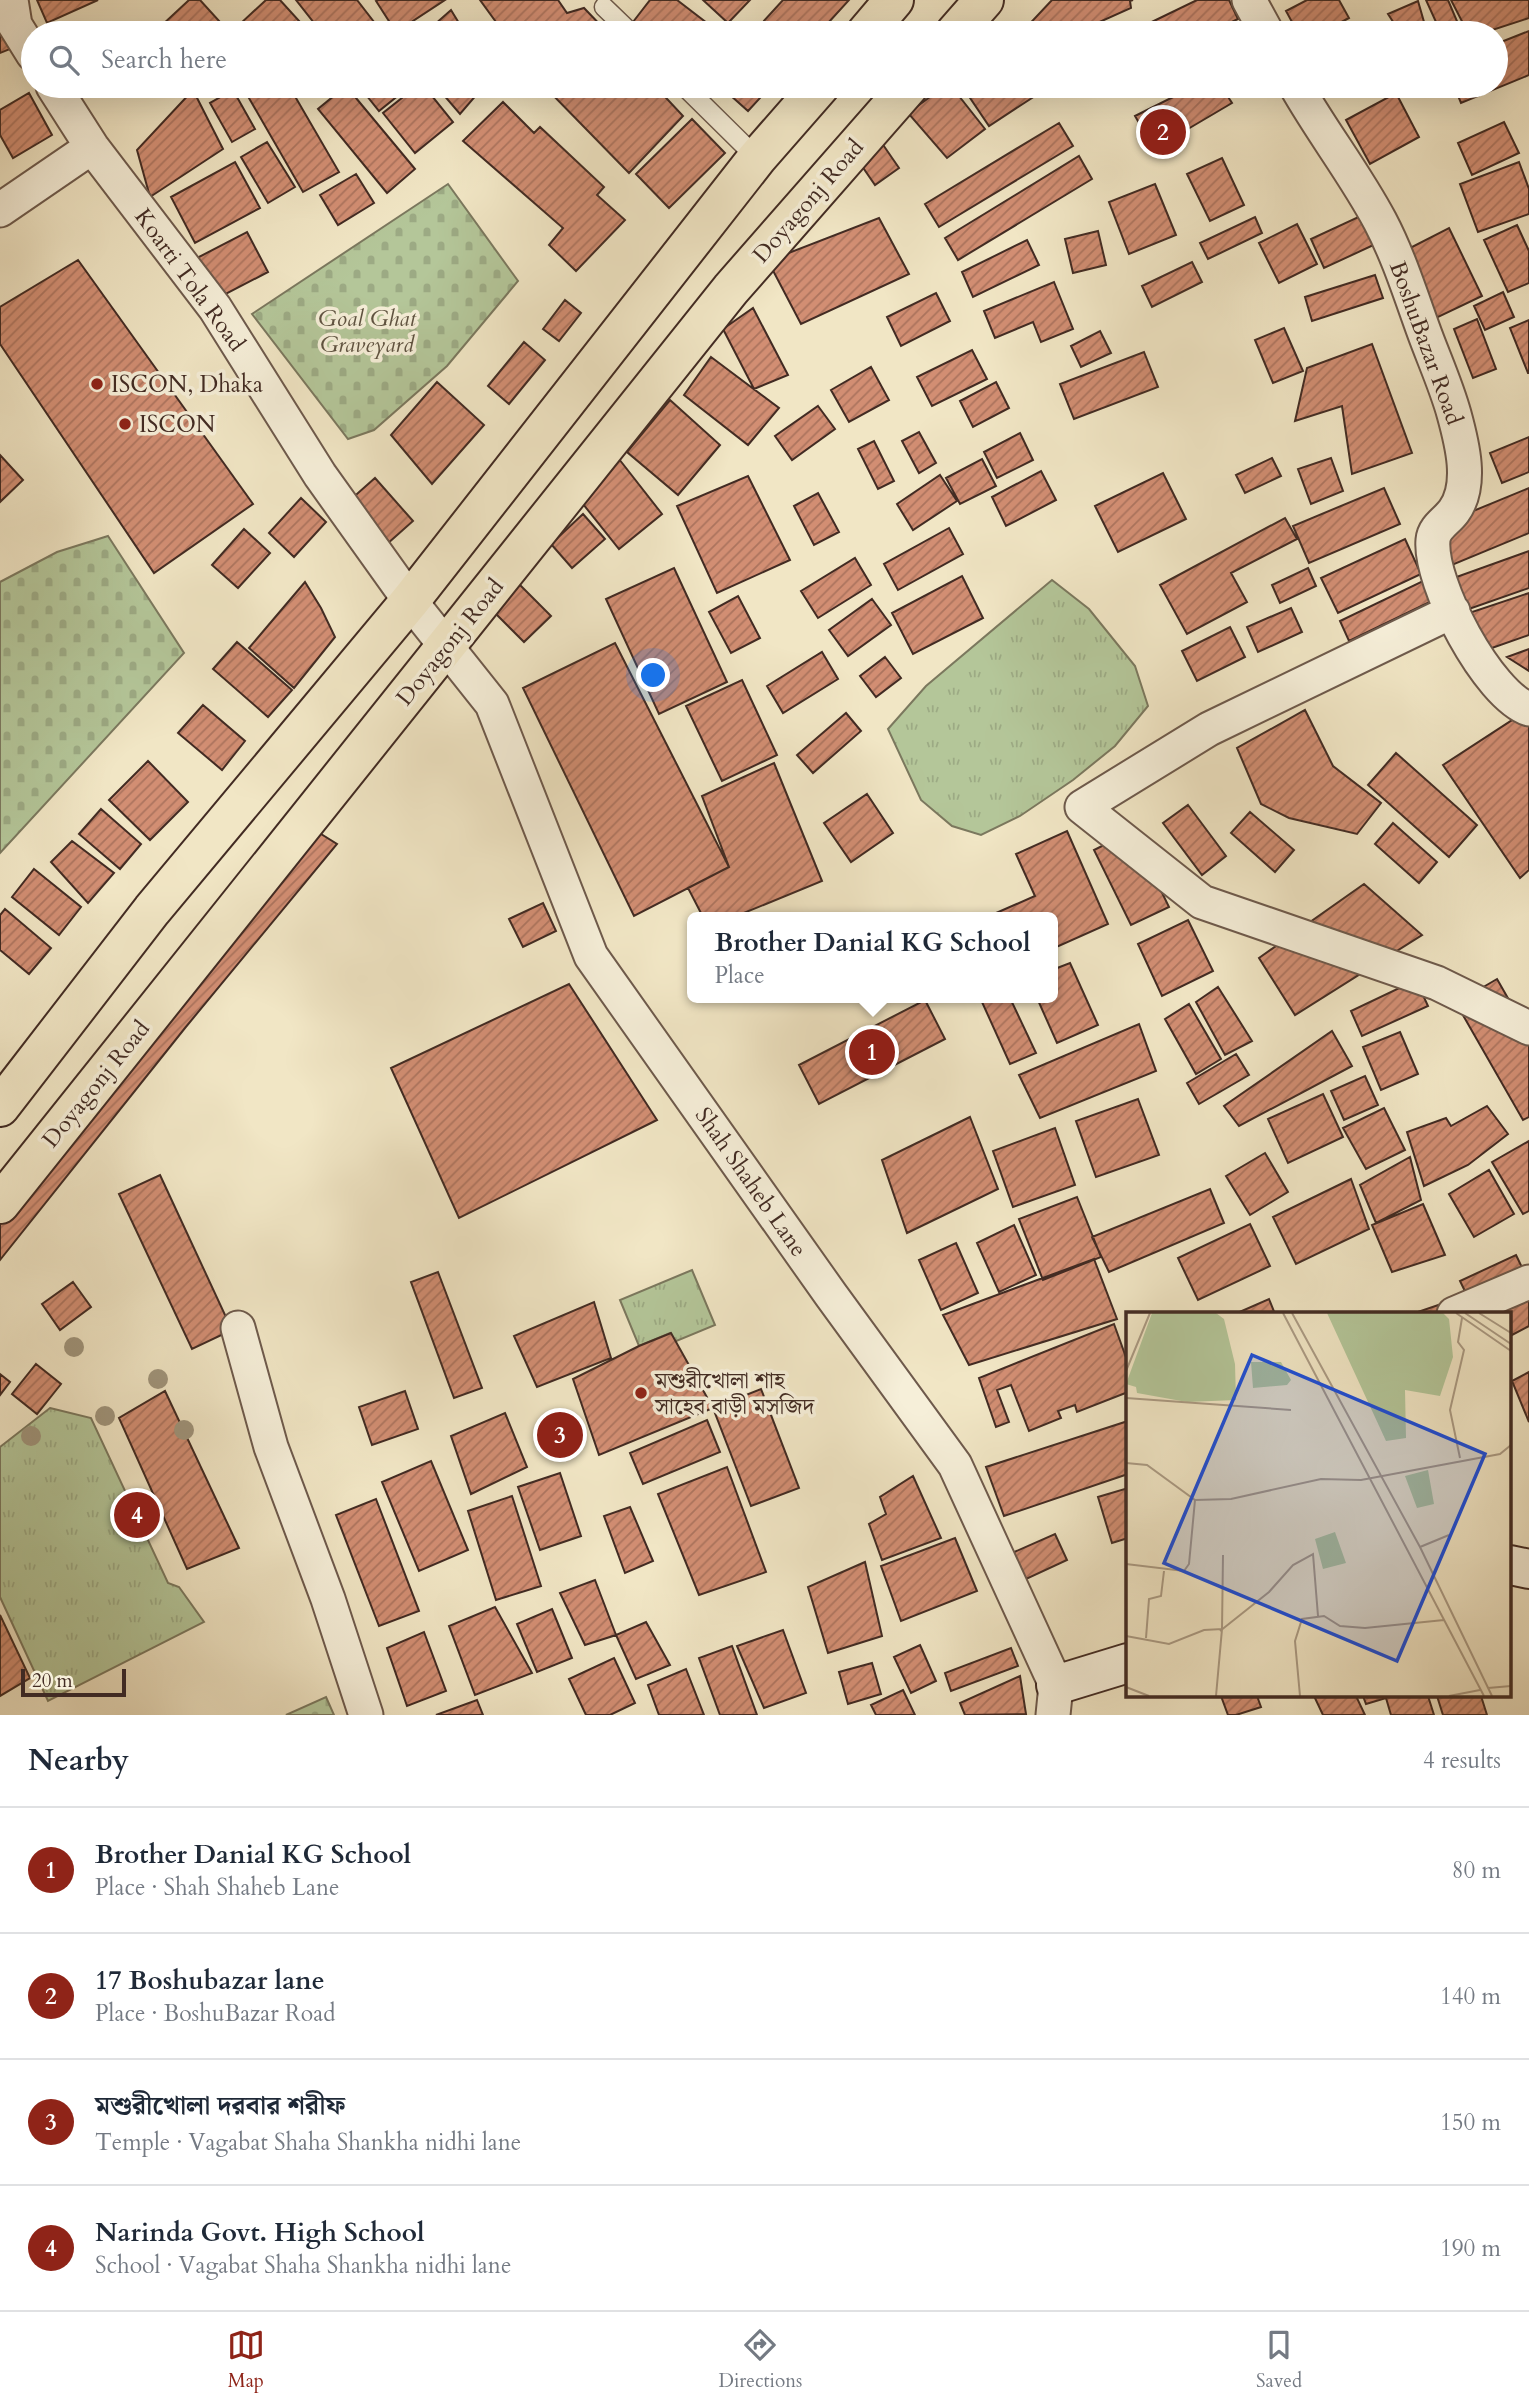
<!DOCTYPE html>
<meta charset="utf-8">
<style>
body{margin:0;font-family:Cardo,"Noto Serif Bengali",serif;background:#f2f2f3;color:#1f2937}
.scale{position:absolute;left:21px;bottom:18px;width:105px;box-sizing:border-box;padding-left:7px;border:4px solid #422b23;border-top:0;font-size:19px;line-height:24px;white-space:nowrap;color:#422b23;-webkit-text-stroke:5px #f6efd9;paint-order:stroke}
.you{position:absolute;left:654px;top:676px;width:24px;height:24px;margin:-18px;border:5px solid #fff;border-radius:50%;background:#1a73e8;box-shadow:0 0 0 10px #1a73e833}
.badge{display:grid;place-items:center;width:46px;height:46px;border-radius:50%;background:#8f2418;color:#fff;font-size:23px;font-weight:700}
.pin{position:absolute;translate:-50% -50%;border:4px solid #fff;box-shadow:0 2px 7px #0006}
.popup{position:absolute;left:687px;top:912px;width:371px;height:91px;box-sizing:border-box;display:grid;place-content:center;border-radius:10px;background:#fff;filter:drop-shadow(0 2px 5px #0005);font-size:23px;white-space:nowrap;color:#747a83}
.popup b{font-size:26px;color:#1f2937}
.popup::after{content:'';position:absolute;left:50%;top:100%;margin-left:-14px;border:14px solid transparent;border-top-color:#fff}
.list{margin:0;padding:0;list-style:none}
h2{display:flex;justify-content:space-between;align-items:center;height:91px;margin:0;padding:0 28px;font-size:30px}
h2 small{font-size:23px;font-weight:400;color:#747a83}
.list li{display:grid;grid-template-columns:46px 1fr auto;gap:21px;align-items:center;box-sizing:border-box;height:126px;padding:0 28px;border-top:2px solid #e0e1e3}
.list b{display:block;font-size:26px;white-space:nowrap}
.list p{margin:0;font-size:23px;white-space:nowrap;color:#747a83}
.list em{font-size:23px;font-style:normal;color:#747a83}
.icon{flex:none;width:38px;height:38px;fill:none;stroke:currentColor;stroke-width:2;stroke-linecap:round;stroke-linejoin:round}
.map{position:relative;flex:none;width:1529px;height:1715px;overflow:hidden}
.search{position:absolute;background:#fff;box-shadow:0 7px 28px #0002;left:21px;right:21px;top:21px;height:77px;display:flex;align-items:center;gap:18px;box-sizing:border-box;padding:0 24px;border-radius:38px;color:#747a83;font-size:26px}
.sheet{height:595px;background:#fff}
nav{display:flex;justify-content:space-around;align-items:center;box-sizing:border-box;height:98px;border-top:2px solid #e0e1e3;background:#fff;font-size:19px;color:#747a83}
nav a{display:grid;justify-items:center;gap:4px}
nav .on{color:#8f2418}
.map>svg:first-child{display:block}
.grass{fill:url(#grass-tufts);stroke:#7b785e;stroke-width:2}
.cemetery{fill:url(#cemetery-stones);stroke:#7b785e;stroke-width:2}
.building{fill:url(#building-hatch);stroke:#422b23;stroke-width:2}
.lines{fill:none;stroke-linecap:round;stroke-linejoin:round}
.lane-casing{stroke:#6e5a4c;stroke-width:21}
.street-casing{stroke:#6e5a4c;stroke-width:37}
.secondary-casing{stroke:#422b23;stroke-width:42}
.primary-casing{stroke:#422b23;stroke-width:42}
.lane{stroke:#f6efd9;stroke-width:18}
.street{stroke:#f6efd9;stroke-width:33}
.secondary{stroke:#f6efd9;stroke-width:38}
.primary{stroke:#f1e6c5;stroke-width:38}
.tree{fill:#a0957c}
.poi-dot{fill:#8f2418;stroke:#f6efd9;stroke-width:2.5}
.labels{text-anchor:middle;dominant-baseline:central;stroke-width:7;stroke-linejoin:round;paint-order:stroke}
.street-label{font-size:23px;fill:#422b23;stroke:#f6efd9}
.park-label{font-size:23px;font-style:italic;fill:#5e5240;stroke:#f6efd9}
.poi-label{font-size:23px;fill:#422b23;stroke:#f6efd9;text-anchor:start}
.inset-road{fill:none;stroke:#ab9b84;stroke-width:2}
.view{fill:#1d4ed8;fill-opacity:0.15;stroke:#1d4ed8;stroke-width:3.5}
.inset-edge{fill:none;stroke:#422b23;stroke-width:3.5}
</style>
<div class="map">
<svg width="1529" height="1715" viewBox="0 0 1529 1715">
<defs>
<pattern id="grass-tufts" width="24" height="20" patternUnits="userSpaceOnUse" patternTransform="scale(1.75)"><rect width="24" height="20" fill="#b4c699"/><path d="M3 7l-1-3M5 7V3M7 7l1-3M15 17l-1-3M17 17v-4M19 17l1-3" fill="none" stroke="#9caa84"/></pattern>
<pattern id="cemetery-stones" width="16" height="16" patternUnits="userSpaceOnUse" patternTransform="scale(1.75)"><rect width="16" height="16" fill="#b4c699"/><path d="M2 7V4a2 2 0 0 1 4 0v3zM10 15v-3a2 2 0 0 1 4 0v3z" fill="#9caa84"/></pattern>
<pattern id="building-hatch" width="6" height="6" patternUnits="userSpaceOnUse" patternTransform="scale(1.75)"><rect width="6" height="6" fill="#d28e73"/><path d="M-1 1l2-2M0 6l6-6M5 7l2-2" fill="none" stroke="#ac745e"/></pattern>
</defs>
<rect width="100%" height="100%" fill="#f1e6c5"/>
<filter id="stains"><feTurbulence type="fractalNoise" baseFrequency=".00286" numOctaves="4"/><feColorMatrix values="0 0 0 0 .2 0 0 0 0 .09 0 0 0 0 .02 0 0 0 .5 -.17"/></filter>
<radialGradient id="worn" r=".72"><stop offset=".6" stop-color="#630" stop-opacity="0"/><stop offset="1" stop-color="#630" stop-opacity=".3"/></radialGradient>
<path class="grass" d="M1052,580L1089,609L1135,666L1148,706L1115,746L1073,780L1020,816L981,835L952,826L921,800L888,729L926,686Z
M692,1270L715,1325L674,1342L670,1333L639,1346L620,1300Z
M50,1408L91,1418L168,1583L179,1587L204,1622L48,1701L0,1597V1447Z"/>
<path class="cemetery" d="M448,184L518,281L447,366L374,430L348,439L252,314Z
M108,536L184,653L0,853V582L57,552Z
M326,1697L334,1715H286Z"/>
<path class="building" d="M37,0H98L47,23Z
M189,0H200L230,33H168L161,26Z
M266,0H280L310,33H248L240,24Z
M296,0H357L381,31L378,33H322Z
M378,0H445L396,32L376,1Z
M480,0H558L567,13L584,8L608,33H504Z
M650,0H677L720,33H647L633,22Z
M703,0H750L728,23Z
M783,0H849L819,33H753Z
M1052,0H1133L1130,1L1131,8L1075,33H1021Z
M1197,0H1229L1238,19L1209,33H1129Z
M1307,0H1339L1349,18L1321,33H1298L1286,11Z
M1426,0H1448L1462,33H1441Z
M1451,0H1529V18L1483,33H1468Z
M1418,1L1424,22L1399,31L1388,14Z
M451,10L465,33H425Z
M0,11L15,47L0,53Z
M1529,31V75L1461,103L1454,86H1496V44Z
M242,86H289L339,172L303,192Z
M346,86L415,169L387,193L318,109Z
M359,86H410L379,111Z
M417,86H424L453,122L415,153L383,113Z
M436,86H484L460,114Z
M544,86H655L683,116L629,173Z
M720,86H771L748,111Z
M945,86H951L985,129L947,158L908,113Z
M962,86H1032L1038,94L989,126Z
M1195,86H1221L1232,103L1154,149L1135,116Z
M1334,86H1359L1339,96Z
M193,90L223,149L150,197L137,150Z
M233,90L255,129L232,142L210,103Z
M29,93L52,135L13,158L0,135V110Z
M1396,93L1419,137L1370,164L1346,120Z
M503,102L534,133L540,127L604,187L597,195L625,220L576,271L549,245L563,228L463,141Z
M692,119L725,153L669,208L636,174Z
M1504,122L1519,153L1472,175L1458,143Z
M1059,123L1073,146L939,227L925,204Z
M877,136L899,168L875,185L853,153Z
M267,142L295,187L268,203L241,157Z
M1079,156L1092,179L958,260L945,238Z
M1222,158L1244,205L1210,221L1187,174Z
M235,162L260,208L195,243L171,197Z
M1519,162L1529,189V214L1478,232L1460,184Z
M356,174L374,203L338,225L320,195Z
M1155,184L1176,235L1129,254L1109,202Z
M1367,213L1380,242L1324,268L1311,239Z
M1255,217L1262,233L1208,259L1200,243Z
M879,218L909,274L801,324L768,261Z
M1297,224L1317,264L1279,283L1259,243Z
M1517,225L1529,251V283L1508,292L1484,240Z
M1449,228L1482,296L1436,318L1410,248Z
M1098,231L1106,265L1073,273L1065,239Z
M247,232L268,272L218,298L197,258Z
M1027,240L1039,265L973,297L962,272Z
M78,260L253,504L154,573L0,344V307Z
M1192,262L1202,282L1152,307L1142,286Z
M1375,275L1383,298L1312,321L1305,297Z
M1054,282L1073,329L1041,342L1033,322L995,338L984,311Z
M1503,292L1514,317L1485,330L1474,306Z
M936,293L950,321L901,346L887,317Z
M565,300L581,313L559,341L543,329Z
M753,308L788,375L754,389L723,329Z
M1477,319L1496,369L1473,378L1454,329Z
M1529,320V373H1528L1510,328Z
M1284,328L1303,371L1273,383L1255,340Z
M1100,331L1111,353L1081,367L1071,346Z
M524,342L545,360L509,404L488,386Z
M1372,344L1412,453L1352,474L1342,406L1295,421L1307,368Z
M972,350L987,379L932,406L917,377Z
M1144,352L1158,387L1074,419L1060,384Z
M711,357L779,408L748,445L684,395Z
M871,367L889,400L849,422L831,390Z
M437,382L484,425L432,484L391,435Z
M996,382L1009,408L973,427L960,401Z
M670,400L720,445L678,495L627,452Z
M818,406L835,429L792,460L775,436Z
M919,432L936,463L919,473L902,441Z
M1020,433L1033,460L997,478L984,452Z
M1529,437V472L1502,483L1490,453Z
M874,441L894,481L878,489L858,449Z
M0,455L23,480L0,502Z
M1272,458L1281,476L1245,493L1236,475Z
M1331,458L1343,491L1311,504L1298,469Z
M619,459L662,514L619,549L575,494Z
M982,459L996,486L960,504L946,478Z
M1041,471L1056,500L1006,526L992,497Z
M1163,473L1186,519L1118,552L1095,506Z
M940,475L957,501L913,530L897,504Z
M748,476L790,560L717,593L677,506Z
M375,478L413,521L387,544L349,501Z
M1384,488L1400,524L1309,563L1293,526Z
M1529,488V533L1447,567L1432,528Z
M818,493L839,532L814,545L794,506Z
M301,498L326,522L294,557L269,533Z
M583,514L605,539L572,568L551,544Z
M1285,518L1297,539L1231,573L1247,602L1187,634L1160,585Z
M949,528L963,554L898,590L884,564Z
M244,529L270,553L238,588L212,565Z
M1405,539L1421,574L1338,613L1321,578Z
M1529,551V588L1466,610L1448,580Z
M855,558L871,585L818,618L801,591Z
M674,568L727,682L659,714L606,599Z
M1308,568L1316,586L1280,603L1272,585Z
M962,576L983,618L913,654L892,613Z
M516,581L551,616L524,642L490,608Z
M1423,581L1432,601L1349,641L1340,621Z
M305,582L321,608L335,637L294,688L249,648Z
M1529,593V635L1489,649L1469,613Z
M738,596L760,638L731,653L709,612Z
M872,599L891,625L848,656L829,630Z
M1291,608L1302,632L1258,652L1247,627Z
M1230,627L1245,657L1197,681L1182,651Z
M237,642L292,690L268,717L213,669Z
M615,643L729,867L634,916L523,688Z
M1529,649V671L1507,657Z
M822,652L838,679L783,713L767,686Z
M885,657L901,678L876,697L860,676Z
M742,680L777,755L722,781L686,706Z
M203,705L245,741L222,770L178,733Z
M1529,709V870L1520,878L1443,765Z
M1305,710L1333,766L1381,803L1357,834L1289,818L1261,804L1237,748Z
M846,713L861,731L813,773L797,755Z
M1396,753L1477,825L1449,857L1368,785Z
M148,761L188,802L150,840L109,800Z
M774,763L822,881L734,917H703L688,888L729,867L702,796Z
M867,794L893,833L851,862L824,823Z
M1188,805L1226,856L1202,875L1163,823Z
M101,809L141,844L120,869L79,834Z
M1250,812L1294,850L1275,872L1231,833Z
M1393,823L1437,862L1419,883L1375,844Z
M305,824L337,844L185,1028L0,1260V1204Z
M1067,831L1108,924L1052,949V917H987L1035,896L1016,854Z
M1132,831L1169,907L1131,925L1094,850Z
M72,841L114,873L88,903L51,862Z
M34,869L81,907L59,935L12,897Z
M1364,884L1422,935L1295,1015L1259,958Z
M543,903L556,931L523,947L509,919Z
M5,909L51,948L29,974L0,950V915Z
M1188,920L1213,971L1162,996L1138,944Z
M1070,963L1098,1025L1057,1043L1037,998H1052V970Z
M1497,979L1529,1035V1117L1523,1120L1456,1003Z
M1416,980L1428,1006L1362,1036L1351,1011Z
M569,984L657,1120L459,1218L391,1068Z
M1218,987L1252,1041L1225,1055L1196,1002Z
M992,998H1010L1036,1053L1010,1064L982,1002Z
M925,1000L945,1039L819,1104L799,1065Z
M1189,1004L1221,1059L1196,1074L1165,1019Z
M1139,1024L1156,1071L1040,1118L1019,1075Z
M1332,1031L1352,1066L1239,1126L1224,1106Z
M1400,1032L1418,1074L1381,1090L1363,1047Z
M1236,1054L1249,1075L1199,1104L1187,1083Z
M1365,1076L1378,1105L1344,1120L1331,1091Z
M1323,1094L1343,1137L1288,1163L1268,1119Z
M1138,1099L1159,1155L1096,1177L1076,1121Z
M1487,1106L1508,1134L1468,1165L1424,1186L1407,1132L1446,1118L1451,1126Z
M1384,1108L1405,1150L1366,1169L1343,1128Z
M970,1117L998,1189L907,1233L882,1160Z
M1055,1128L1075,1185L1013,1207L993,1151Z
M1529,1141V1211L1523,1214L1492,1162Z
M1265,1153L1288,1192L1250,1215L1226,1176Z
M1410,1157L1421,1200L1376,1223L1360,1185Z
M1489,1170L1514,1214L1474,1237L1449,1194Z
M160,1175L232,1330L192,1349L119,1194Z
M1351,1179L1369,1229L1296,1264L1273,1217Z
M1210,1189L1224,1223L1109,1272L1092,1237Z
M1077,1197L1101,1257L1043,1280L1019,1219Z
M1423,1204L1445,1255L1392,1272L1372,1225Z
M1250,1224L1270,1266L1198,1300L1178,1258Z
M1014,1225L1036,1275L999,1292L977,1243Z
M956,1243L978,1293L941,1310L919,1260Z
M1516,1255L1529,1282V1326L1510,1336V1314H1476L1460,1281Z
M1094,1259L1117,1319L969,1365L943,1315Z
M438,1272L482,1388L454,1398L411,1282Z
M73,1282L91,1307L60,1330L42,1304Z
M1269,1299L1275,1314H1235Z
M1450,1301L1455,1314H1412Z
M594,1302L611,1358L537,1387L514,1336Z
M1114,1324L1128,1363V1392L1077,1412L1075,1405L1058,1411L1061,1418L1029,1431L1011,1385L997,1390L1009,1422L996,1427L979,1378Z
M671,1333L713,1408L599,1455L573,1379L639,1346Z
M36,1364L61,1384L37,1414L12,1394Z
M1529,1372V1422L1512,1381Z
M0,1374L10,1382L0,1395Z
M761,1389L799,1488L751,1506L713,1408Z
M165,1391L239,1548L187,1569L119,1418Z
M405,1391L418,1429L372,1445L359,1407Z
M505,1413L527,1467L471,1494L451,1436Z
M707,1420L720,1452L643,1484L630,1453Z
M1128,1421V1474L1004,1516L986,1467Z
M431,1461L468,1550L419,1571L382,1482Z
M727,1467L766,1572L699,1595L658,1494Z
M560,1473L581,1536L540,1550L518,1487Z
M913,1476L941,1538L882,1560L869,1524L886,1514L880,1497Z
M1128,1488V1538L1112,1543L1098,1497Z
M512,1496L541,1586L496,1600L468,1511Z
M376,1499L419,1611L379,1626L336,1515Z
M630,1507L653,1561L625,1573L604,1516Z
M1055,1534L1067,1560L1024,1580L1012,1553Z
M955,1538L977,1591L901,1621L881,1566Z
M865,1562L882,1636L828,1653L808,1587Z
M595,1580L616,1635L585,1645L560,1593Z
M495,1607L532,1673L475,1695L449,1626Z
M552,1609L572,1658L537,1672L517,1624Z
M0,1615L30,1678L0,1696Z
M646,1622L670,1665L636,1679L616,1635Z
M783,1630L806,1693L764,1708L737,1646Z
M424,1632L446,1691L407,1706L387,1648Z
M920,1645L936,1681L911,1693L894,1657Z
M732,1646L757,1715H720L699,1658Z
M1011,1648L1018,1666L951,1691L945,1673Z
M614,1658L635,1703L610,1715H586L569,1679Z
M872,1663L881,1694L848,1704L839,1672Z
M686,1669L704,1715H659L648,1685Z
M1020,1676L1026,1714L965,1715L960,1703Z
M903,1690L915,1715H876L871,1705Z
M1221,1696H1257L1261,1707L1236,1715H1228Z
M1314,1696H1356L1365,1715H1323Z
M1363,1696H1428L1434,1715H1391L1386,1698L1366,1704Z
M1437,1696H1481L1487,1715H1443Z
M477,1700L483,1715H436Z"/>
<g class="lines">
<defs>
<path id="lane" d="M604,7L631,33
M684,86L757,158"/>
<path id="street" d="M11,0L15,25L33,54
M1249,0L1267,33
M53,86L92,147L215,308L320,475L410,601L492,704L591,956L831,1295L955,1465L1056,1685L1053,1715
M1296,86C1322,132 1355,174 1380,221C1398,255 1410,293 1423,329C1433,357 1446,385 1454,414C1462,443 1473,485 1454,511C1447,521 1434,527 1433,540C1429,583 1488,695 1529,709
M0,210L92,147
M1453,611L1209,729L1082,807L1202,902L1437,983L1529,1028
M1454,1314L1529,1282
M238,1328L271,1447L328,1599L366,1715"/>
<path id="secondary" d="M1510,1565L1529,1569
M1056,1685L1128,1663"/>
<path id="primary" d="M866,33L894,0
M955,33L984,0
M0,1107L152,910L410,601L757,158L820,86
M0,1204L731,289L909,86"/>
</defs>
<use href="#lane" class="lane-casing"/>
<use href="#street" class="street-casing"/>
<use href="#secondary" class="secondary-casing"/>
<use href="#primary" class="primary-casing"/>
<use href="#lane" class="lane"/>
<use href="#street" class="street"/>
<use href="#secondary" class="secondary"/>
<use href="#primary" class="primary"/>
</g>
<g class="tree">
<circle cx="74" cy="1347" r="10"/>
<circle cx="158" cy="1379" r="10"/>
<circle cx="105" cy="1416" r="10"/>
<circle cx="184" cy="1430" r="10"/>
<circle cx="31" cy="1436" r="10"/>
</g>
<g class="poi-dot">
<circle cx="97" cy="384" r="7"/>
<circle cx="125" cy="424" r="7"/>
<circle cx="641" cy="1393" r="7"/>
</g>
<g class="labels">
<g class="street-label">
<text transform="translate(808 201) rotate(-49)">Doyagonj Road</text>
<text transform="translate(190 280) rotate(54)">Koarti Tola Road</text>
<text transform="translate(1426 343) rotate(70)">BoshuBazar Road</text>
<text transform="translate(450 642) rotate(-51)">Doyagonj Road</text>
<text transform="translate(96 1084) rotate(-51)">Doyagonj Road</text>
<text transform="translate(751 1182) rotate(55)">Shah Shaheb Lane</text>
</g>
<g class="park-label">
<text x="367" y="318">Goal Ghat<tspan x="367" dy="26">Graveyard</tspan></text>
</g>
<g class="poi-label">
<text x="111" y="384">ISCON, Dhaka</text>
<text x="139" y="424">ISCON</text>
<text x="655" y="1380">মশুরীখোলা শাহ<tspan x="655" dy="26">সাহেব বাড়ী মসজিদ</tspan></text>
</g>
</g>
<g transform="translate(1126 1312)">
<rect width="385" height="385" fill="#f1e6c5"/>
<path d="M125,50H155L165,68L161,73L127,76ZM209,220L220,251L197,257L189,227Z" fill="#b4c699"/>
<path d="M26,1H90L98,7L109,52L110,88L61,90L11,81L10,75L0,72ZM201,1H317L323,7L327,45L314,84L279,78L280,126L260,129ZM302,158L308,192L291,196L279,164Z" fill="#b4c699"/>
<path class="inset-road" d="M157,1L358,384M166,1L294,235L366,384M330,1L385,39M339,1L385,32M353,1L385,21M0,59L24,1M0,86L165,98M334,146L324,98L338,38L332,30L336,6M0,151L21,153L69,188L105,187L195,167L235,168L374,142L385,133M294,235L323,223M0,252L58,259L63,252L69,188M96,317L97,243M94,319L143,280L167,253L187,242L192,304M0,324L43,332L78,318L96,317L90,384M20,326L23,287L35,284L38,259M0,375L23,384M362,376L385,374M174,384L169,329L176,307L198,304L214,314L239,316L318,308M323,384L354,378"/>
<path class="view" d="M126,43L359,142L271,349L38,251Z"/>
<rect width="385" height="385" class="inset-edge"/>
</g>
<rect width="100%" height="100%" filter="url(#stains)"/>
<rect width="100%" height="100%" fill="url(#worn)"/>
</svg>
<div class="scale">20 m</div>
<div class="you"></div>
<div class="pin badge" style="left:872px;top:1052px">1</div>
<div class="popup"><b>Brother Danial KG School</b>Place</div>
<div class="pin badge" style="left:1163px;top:132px">2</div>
<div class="pin badge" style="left:560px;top:1435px">3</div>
<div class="pin badge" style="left:137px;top:1515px">4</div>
<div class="search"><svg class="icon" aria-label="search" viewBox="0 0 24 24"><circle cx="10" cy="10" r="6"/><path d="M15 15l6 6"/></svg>Search here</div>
</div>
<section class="sheet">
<h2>Nearby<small>4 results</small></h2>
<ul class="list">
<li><span class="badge">1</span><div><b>Brother Danial KG School</b><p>Place · Shah Shaheb Lane</p></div><em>80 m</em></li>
<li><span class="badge">2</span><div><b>17 Boshubazar lane</b><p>Place · BoshuBazar Road</p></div><em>140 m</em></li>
<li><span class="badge">3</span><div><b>মশুরীখোলা দরবার শরীফ</b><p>Temple · Vagabat Shaha Shankha nidhi lane</p></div><em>150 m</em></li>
<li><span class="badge">4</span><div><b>Narinda Govt. High School</b><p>School · Vagabat Shaha Shankha nidhi lane</p></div><em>190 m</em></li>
</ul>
</section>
<nav>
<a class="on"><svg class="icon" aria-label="map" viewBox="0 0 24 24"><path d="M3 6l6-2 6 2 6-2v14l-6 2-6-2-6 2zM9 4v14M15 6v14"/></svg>Map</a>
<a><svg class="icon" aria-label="directions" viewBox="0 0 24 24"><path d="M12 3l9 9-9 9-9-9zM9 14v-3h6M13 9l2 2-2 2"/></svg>Directions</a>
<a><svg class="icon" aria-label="saved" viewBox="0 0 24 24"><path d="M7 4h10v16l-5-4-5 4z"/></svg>Saved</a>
</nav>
